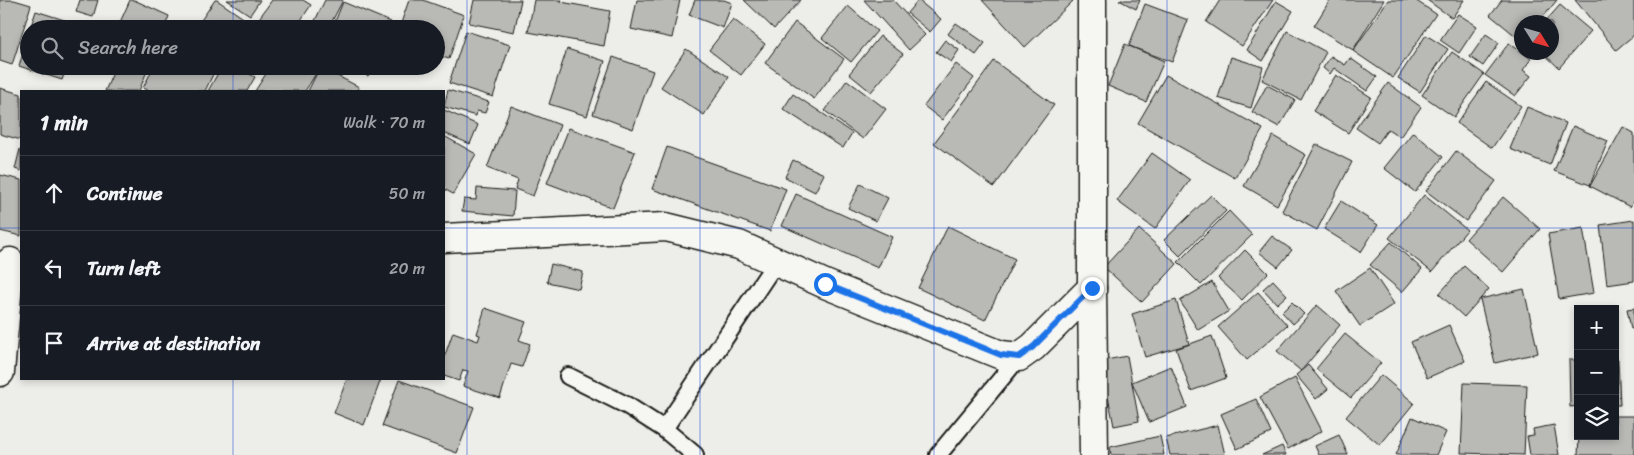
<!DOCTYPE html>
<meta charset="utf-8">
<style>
body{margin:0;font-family:Sriracha,sans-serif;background:#20242c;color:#f1f3f6}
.controls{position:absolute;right:15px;bottom:15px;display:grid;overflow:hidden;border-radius:0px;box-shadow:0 2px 8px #0003}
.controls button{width:45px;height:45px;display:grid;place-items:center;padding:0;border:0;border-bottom:1px solid #363941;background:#171b24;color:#f1f3f6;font:25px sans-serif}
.compass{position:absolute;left:1514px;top:15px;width:45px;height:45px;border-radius:50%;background:#171b24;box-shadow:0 2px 8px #0003;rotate:127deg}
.stop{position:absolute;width:15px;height:15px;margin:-11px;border:4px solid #1a73e8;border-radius:50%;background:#fff}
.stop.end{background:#1a73e8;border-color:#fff;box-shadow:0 1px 5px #0008}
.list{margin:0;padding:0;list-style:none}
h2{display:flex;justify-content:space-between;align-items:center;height:65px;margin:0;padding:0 20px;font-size:21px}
h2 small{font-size:16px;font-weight:400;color:#9ea1a6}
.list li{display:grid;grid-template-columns:32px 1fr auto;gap:15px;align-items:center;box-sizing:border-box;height:75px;padding:0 20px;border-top:1px solid #363941}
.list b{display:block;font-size:19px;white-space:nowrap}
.list em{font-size:16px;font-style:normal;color:#9ea1a6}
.icon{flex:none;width:28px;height:28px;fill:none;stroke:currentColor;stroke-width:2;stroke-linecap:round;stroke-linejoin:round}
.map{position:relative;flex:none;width:1634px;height:455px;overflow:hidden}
.search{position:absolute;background:#171b24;box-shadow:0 2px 8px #0003;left:20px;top:20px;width:425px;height:55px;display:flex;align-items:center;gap:12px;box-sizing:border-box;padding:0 18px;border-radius:28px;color:#9ea1a6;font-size:19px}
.panel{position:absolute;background:#171b24;box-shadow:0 2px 8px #0003;left:20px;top:90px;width:425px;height:290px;border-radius:0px}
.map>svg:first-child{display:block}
.building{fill:#b9b9b6;stroke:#1c1c1c}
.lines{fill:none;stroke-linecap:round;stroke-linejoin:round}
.lane-casing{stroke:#1c1c1c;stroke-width:20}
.street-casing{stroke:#1c1c1c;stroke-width:31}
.secondary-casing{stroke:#1c1c1c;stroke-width:31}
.lane{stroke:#f6f6f2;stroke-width:16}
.street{stroke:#f6f6f2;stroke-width:28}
.secondary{stroke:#f6f6f2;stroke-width:28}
.route{stroke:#1a73e8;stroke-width:6}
.grid{fill:none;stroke:#1d4ed8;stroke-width:1;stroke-opacity:0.55}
</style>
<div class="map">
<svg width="1634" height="455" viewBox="0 0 1634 455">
<rect width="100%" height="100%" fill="#edede9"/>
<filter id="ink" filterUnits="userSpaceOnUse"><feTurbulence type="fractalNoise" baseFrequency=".02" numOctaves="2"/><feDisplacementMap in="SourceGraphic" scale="10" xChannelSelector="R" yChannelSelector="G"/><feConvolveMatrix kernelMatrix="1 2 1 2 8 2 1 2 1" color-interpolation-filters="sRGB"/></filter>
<g filter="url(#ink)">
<path class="building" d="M0,0H14L31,5L12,65L0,61Z
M80,0H98L93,17L76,12Z
M130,0H134L169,16L164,29H117Z
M215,0H217L255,26L253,29H195Z
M227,0H260L250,15Z
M272,0H303L311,5L295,29H271L258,20Z
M325,0H343L328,29H311Z
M409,0H423L464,15L449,59L436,55V29H399Z
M474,0H521L514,32L469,23Z
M534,0H562L561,2L610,11L604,46L528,32Z
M637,0H680L672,38L631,29Z
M695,0H724L732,3L723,28L689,15Z
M744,0H801L774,29Z
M864,0H893L925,35L909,50Z
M918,0L941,19L930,32L907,13Z
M982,0H1072L1073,1L1025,47Z
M1119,0H1140L1136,9Z
M1220,0H1273L1242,46L1206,22Z
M1330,0H1384L1353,50L1314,26Z
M1388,0H1415L1436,14L1393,78L1353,51Z
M1427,0H1464L1452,18Z
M1502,0H1557L1539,22H1522V41L1490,15Z
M1575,0H1634V35L1616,50Z
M1276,1L1293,11L1263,61L1247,50Z
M343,2L391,22L388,29H332Z
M1145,4L1188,20L1172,62L1129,46Z
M1560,5L1591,31L1559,68L1542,52H1552V22H1545Z
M848,6L877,31L851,62L822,38Z
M36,11L80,25L79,29H30Z
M1458,14L1477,26L1459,53L1440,40Z
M733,19L765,44L741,75L709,50Z
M795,22L844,59L814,99L765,63Z
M956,23L985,43L976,55L948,34Z
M466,31L510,45L493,97L449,83Z
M1287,31L1326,52L1301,100L1262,80Z
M29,34V66H67L62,80L19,66Z
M1486,34L1499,43L1483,66L1470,57Z
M1426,35L1448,49L1420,92L1398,78Z
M880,36L903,54L871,92L849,74Z
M945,40L959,50L951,62L936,52Z
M1509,43L1531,59L1523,70L1531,76L1515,96L1485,75Z
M1125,44L1164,61L1146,102L1108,86Z
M567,49L605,61L587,116L549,104Z
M686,49L729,77L704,115L661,87Z
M1452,52L1484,74L1454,117L1422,95Z
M1331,56L1345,65L1350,58L1377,77L1367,91L1334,68L1330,74L1323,68Z
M613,57L653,71L633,129L593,114Z
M1231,57L1263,67L1251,108L1218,98Z
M994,61L1054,105L994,187L934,143Z
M956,64L974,78L942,120L924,106Z
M116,66H149L139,91H105Z
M154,66H217L205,91H150L143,88Z
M222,66H235L255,77L247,91H208Z
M271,66H307L317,72L305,91H255Z
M346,66H372L368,76Z
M320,67L359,87L358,91H308Z
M1166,75L1263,129L1235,178L1138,123Z
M1336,75L1371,97L1348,133L1313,111Z
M847,80L886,109L863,139L825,111Z
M1486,82L1521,106L1492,148L1457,123Z
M1388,83L1421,107L1400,137L1388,129L1378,143L1356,128Z
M1267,85L1295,100L1279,127L1252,112Z
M0,88L21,94V140L0,134Z
M448,90L489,102L485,113L477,111L476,116L444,107Z
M793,94L852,133L843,148L783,109Z
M511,106L560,125L533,196L515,189L518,180L487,168Z
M1527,107L1566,123L1550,165L1510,149Z
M444,110L478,125L470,144L444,133Z
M1573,126L1608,141L1590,185L1554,171Z
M1623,127L1634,133V200L1630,207L1590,186Z
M569,128L635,152L613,208L547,183Z
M1413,132L1443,157L1415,192L1384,168Z
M444,136L476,154L453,194L444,189Z
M1273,136L1306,155L1277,205L1244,186Z
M1316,144L1352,162L1317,230L1282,211Z
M667,147L786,189L770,231L652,189Z
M20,149H21V171L15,169Z
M1456,151L1496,181L1466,221L1426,191Z
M1152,153L1190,180L1155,229L1117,201Z
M793,160L824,174L815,192L785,177Z
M0,175L21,180V236L0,231Z
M860,184L888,198L876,221L848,208Z
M477,188L515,191L513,216L462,211L464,199L476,200Z
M796,194L892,237L878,268L782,226Z
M1211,195L1226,211L1180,256L1164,240Z
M1424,195L1467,230L1432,272L1389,238Z
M1503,197L1540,229L1503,272L1466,239Z
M1341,201L1378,225L1361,252L1324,229Z
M1229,211L1252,235L1201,285L1178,262Z
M1634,220V281L1607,285L1600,225Z
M948,226L1015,259L985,320L918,288Z
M1583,228L1594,293L1559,299L1548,234Z
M1139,229L1177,264L1142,302L1104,267Z
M1272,236L1292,250L1278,267L1259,252Z
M1391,242L1422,269L1402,292L1370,265Z
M1245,250L1268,273L1242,300L1218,278Z
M551,264L583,272L579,289L547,282Z
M1464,266L1489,289L1464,317L1439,294Z
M1370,268L1394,304L1360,326L1336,291Z
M1273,280L1287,295L1277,304L1263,289Z
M1212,282L1229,311L1198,330L1180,301Z
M1524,289L1538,353L1495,363L1480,299Z
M1258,292L1287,325L1247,360L1218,327Z
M1176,300L1189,344L1145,357L1132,314Z
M1292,302L1304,314L1293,324L1282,312Z
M1317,305L1340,325L1301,371L1277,351Z
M485,308L526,322L519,340L530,344L522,367L511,364L500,398L463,386L468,371L463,370L459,381L444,376V358L453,332L478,341L480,335L477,334Z
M1634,308V328L1631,329L1627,309Z
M1449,325L1465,361L1427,378L1411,342Z
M1345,334L1381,363L1351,398L1316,369Z
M1212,336L1226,378L1191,391L1176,349Z
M1127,356L1139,421L1114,426L1101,361Z
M1615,359H1618L1620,405H1615Z
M1569,360H1578V406L1570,407Z
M1308,365L1328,389L1316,399L1296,375Z
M1171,366L1187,407L1149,422L1132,382Z
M1381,375L1414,403L1380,445L1346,417Z
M1295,378L1322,431L1288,449L1260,397Z
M347,379H381L364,425L334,413Z
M399,380L474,407L457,453L382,426Z
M1464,383L1527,385L1524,455L1461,453Z
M1256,399L1271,433L1237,449L1221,414Z
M1615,416H1634V455H1578L1579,436H1615Z
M1412,417L1446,432L1436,455H1396Z
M1218,425L1225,455H1170L1166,438Z
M1554,425L1559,455H1530L1527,436L1534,435L1533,429Z
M1339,435L1348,455H1319L1315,446Z
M1160,436L1164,455H1111L1110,447Z
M1282,446L1286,455H1262Z"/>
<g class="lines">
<defs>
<path id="lane" d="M568,376L628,406L664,429L695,455
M664,429L776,262
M938,455L1019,357"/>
<path id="street" d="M444,238L666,227L739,245L825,284L1001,355L1019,357L1033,347L1092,288
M0,372L10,262"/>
<path id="secondary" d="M1092,0V288L1094,455"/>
</defs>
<use href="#lane" class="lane-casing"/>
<use href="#street" class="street-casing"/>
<use href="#secondary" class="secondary-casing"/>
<use href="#lane" class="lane"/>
<use href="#street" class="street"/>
<use href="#secondary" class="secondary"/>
</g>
</g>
<g class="lines" filter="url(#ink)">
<path class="route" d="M825,284L1001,355L1019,357L1033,347L1092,288"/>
</g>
<path class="grid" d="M233,0V29M467,0V455M700,0V455M934,0V455M1167,0V455M1401,0V455M233,66V91M0,228H21M444,228H1634M233,379V455"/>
</svg>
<div class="controls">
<button>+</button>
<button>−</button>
<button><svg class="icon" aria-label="layers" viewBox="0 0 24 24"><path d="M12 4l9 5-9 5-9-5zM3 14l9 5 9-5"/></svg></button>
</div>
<svg class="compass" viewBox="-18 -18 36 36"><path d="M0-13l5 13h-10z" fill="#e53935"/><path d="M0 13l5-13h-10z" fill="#9ea1a6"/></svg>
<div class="stop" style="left:825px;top:284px"></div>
<div class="stop end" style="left:1092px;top:288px"></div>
<div class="search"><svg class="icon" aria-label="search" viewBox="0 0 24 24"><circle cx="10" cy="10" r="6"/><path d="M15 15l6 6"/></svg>Search here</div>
<section class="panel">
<h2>1 min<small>Walk · 70 m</small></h2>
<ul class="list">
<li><svg class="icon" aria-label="ahead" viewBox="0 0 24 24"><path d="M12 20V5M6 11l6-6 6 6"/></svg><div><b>Continue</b></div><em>50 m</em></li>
<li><svg class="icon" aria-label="left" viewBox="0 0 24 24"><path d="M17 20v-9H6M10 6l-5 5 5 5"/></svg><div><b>Turn left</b></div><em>20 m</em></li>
<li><svg class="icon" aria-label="arrive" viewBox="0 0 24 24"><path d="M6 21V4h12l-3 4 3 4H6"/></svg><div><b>Arrive at destination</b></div></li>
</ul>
</section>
</div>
